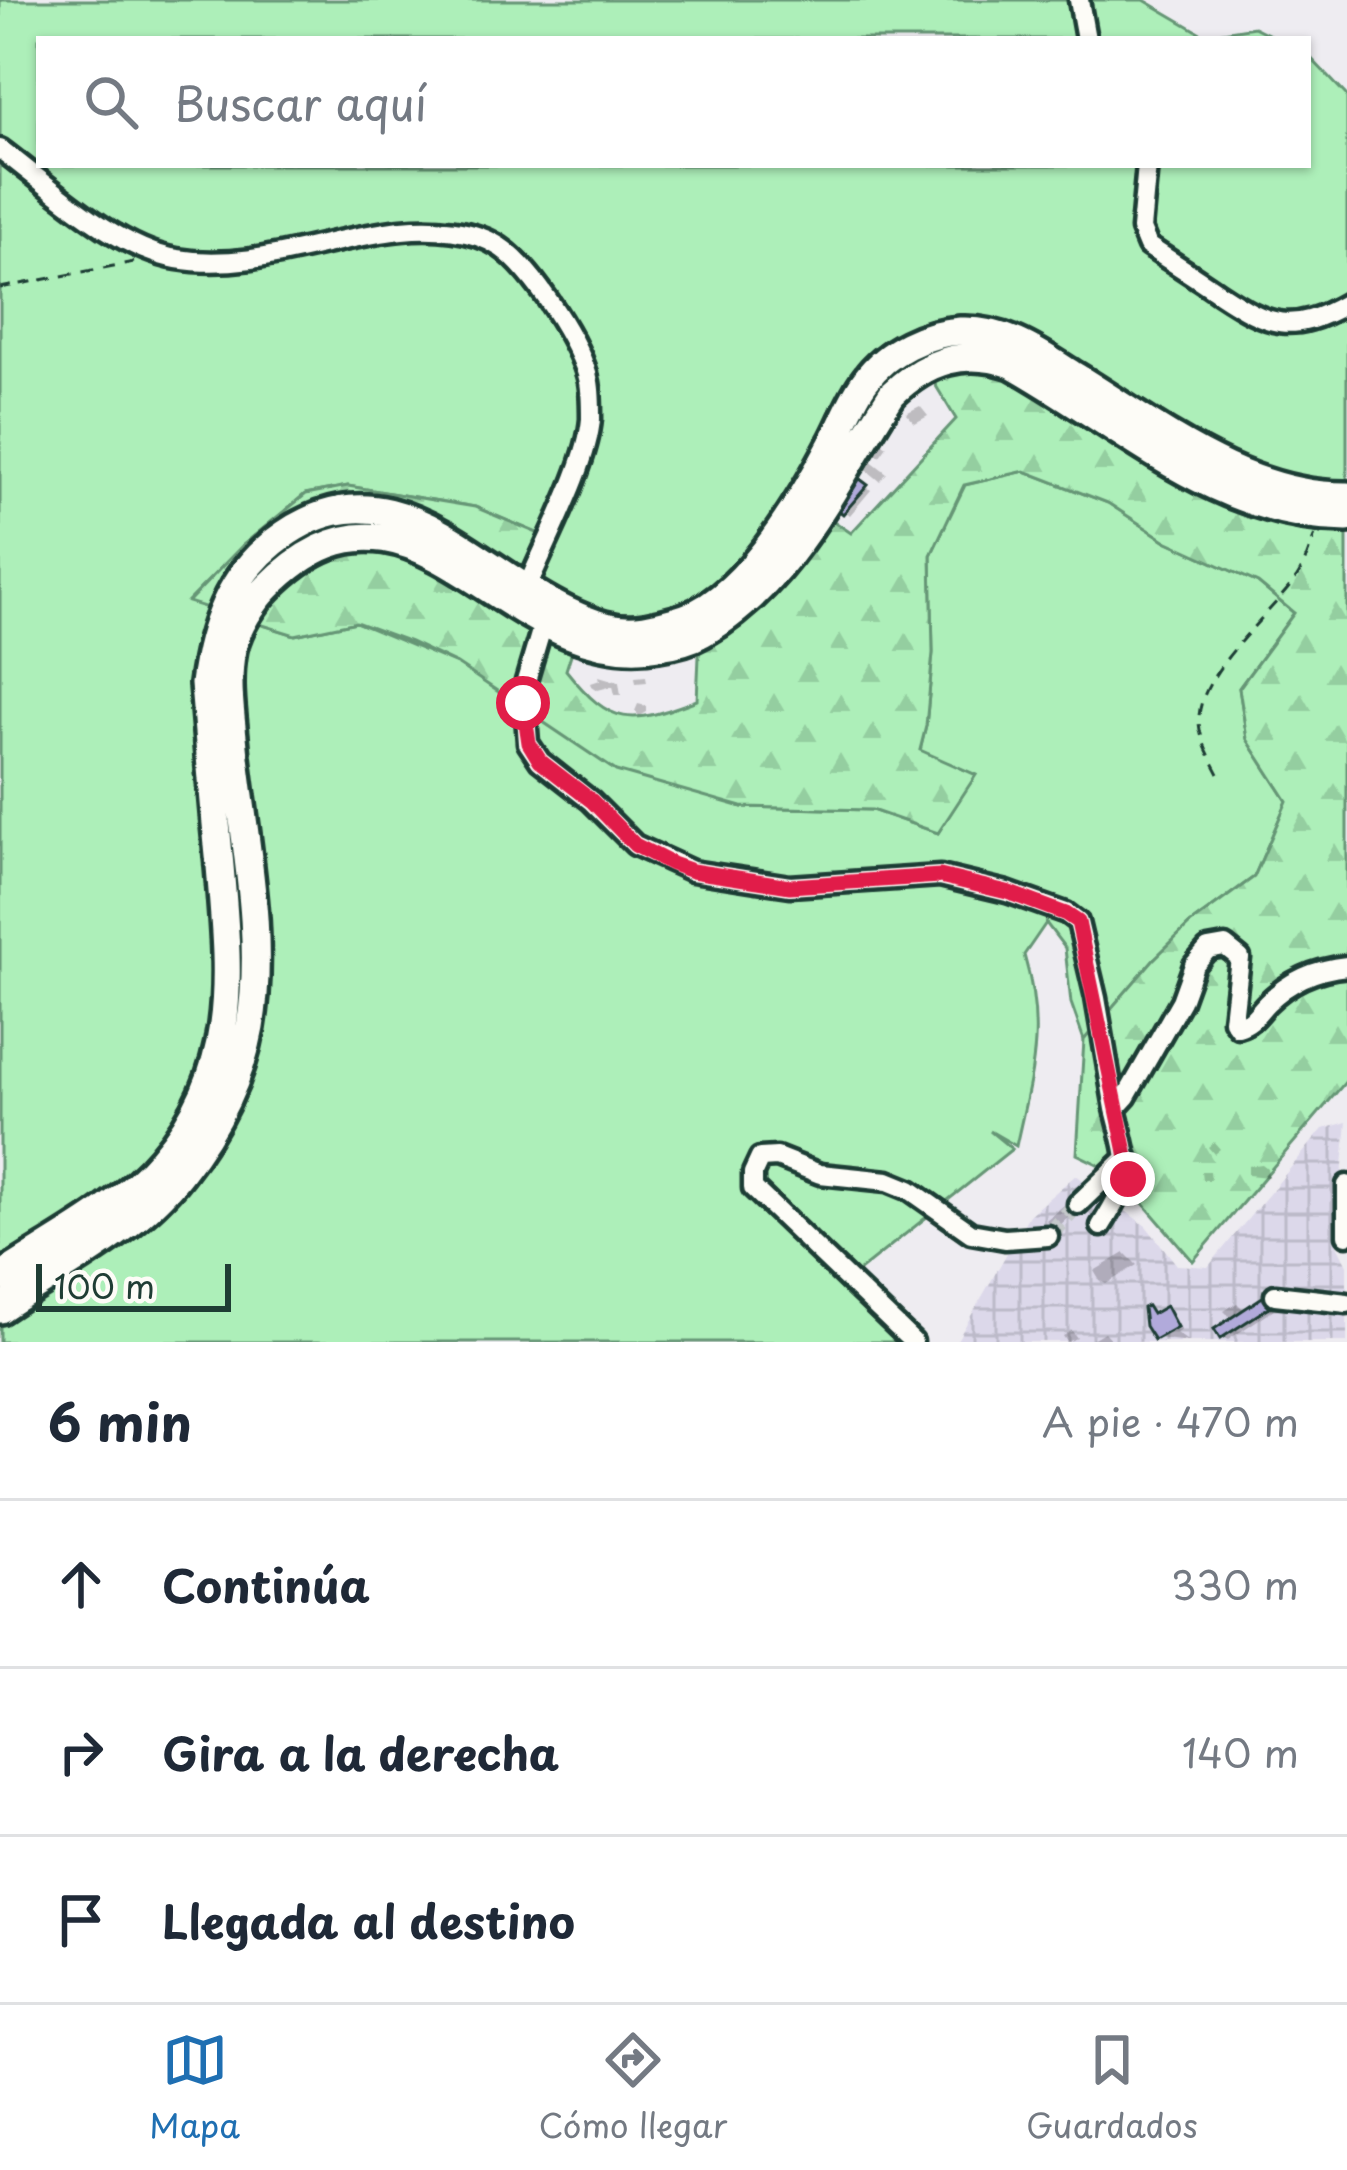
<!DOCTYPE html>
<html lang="es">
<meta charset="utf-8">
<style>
body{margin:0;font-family:"Playpen Sans",sans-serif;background:#f6f6f7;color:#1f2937}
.scale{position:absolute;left:36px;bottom:30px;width:195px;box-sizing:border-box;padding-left:12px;border:6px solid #1f3d34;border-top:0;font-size:33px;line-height:42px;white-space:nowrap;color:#1f3d34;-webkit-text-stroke:9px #fdfcf7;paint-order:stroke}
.stop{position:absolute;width:36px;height:36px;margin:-27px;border:9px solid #e11d48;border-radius:50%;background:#fff}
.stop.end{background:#e11d48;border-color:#fff;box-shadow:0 3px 12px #0008}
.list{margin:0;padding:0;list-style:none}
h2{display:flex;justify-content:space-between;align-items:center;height:156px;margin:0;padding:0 48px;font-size:51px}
h2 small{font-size:39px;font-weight:400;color:#747a83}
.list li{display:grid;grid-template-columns:78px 1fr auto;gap:36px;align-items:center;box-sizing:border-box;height:168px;padding:0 48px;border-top:3px solid #e0e1e3}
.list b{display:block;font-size:45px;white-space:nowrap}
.list em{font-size:39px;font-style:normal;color:#747a83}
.icon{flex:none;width:66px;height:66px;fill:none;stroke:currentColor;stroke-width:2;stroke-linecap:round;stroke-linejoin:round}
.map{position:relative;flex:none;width:1347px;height:1342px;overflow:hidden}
.search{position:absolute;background:#fff;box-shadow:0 3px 9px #0004;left:36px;right:36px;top:36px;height:132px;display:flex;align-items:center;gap:30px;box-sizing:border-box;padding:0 42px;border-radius:0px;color:#747a83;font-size:45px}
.sheet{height:660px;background:#fff}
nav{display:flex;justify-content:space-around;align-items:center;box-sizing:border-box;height:168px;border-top:3px solid #e0e1e3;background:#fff;font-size:33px;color:#747a83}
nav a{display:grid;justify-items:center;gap:6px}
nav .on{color:#1f6fb2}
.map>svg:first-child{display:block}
.industrial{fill:url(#industrial-grid)}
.grass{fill:#adefb9;stroke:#669676;stroke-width:3}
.forest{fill:url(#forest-firs);stroke:#669676;stroke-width:3}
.shadow{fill:#0003}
.building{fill:#b1aadb;stroke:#1f3d34;stroke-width:3}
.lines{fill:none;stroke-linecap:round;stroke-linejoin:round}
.minor-tunnel{stroke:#c5c9cb;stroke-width:18;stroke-dasharray:18 9;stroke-linecap:butt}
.minor-casing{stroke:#1f3d34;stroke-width:27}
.highway-casing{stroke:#1f3d34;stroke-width:36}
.path{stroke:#1f3d34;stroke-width:3;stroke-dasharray:12 9;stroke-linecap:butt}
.minor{stroke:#fdfcf7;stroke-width:18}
.highway{stroke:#fdfcf7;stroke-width:27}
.route{stroke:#e11d48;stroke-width:15}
</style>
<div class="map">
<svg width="1347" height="1342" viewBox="0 0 1347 1342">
<defs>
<pattern id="industrial-grid" width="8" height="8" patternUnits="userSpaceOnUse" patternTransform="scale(3)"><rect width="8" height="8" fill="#dcd8ea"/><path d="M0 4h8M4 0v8" fill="none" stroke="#bcbac9"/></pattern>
<pattern id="forest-firs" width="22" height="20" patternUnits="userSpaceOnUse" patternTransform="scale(3)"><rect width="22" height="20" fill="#adefb9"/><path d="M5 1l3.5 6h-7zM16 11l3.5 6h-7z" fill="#94cea0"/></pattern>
</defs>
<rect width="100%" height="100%" fill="#eeecf1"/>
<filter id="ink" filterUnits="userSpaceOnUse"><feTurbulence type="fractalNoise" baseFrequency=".00833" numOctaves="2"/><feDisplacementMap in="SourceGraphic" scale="24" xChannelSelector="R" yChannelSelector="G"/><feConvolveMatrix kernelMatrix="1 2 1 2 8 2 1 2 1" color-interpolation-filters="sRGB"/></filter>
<g filter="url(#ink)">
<path class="industrial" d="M1347,1122L1336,1243L1347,1265V1342H956L1029,1215L1076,1175L1146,1226L1177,1265L1208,1267L1323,1129Z"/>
<path class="grass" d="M0,0H1144L1204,35L1254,27L1278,39H39V165H1308V55L1347,96V518L924,366L700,635L508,596L541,535L475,507L348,486L305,494L243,545L188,601L295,635L356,622L457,664L742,807L872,810L938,833L975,775L920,751L926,726L933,653L931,555L965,485L1025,471L1108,503L1166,541L1258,583L1294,613L1239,688L1247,739L1287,801L1254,877L1190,924L1153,960L1084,1040L1071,1003L1065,948L1046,923L1024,955C1046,1030 1032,1072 1016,1146L990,1131L1012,1149L839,1287L902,1328L911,1342H0Z"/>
<path class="forest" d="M971,357L1347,518V1080L1193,1261L1118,1174L1077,1154L1084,1040L1153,960L1190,924L1254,877L1287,801L1247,739L1239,688L1294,613L1258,583L1166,541L1108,503L1025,471L964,485L931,555L933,653L926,726L920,750L976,775L938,833L872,810L742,807L616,771L457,664L410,642L356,622L295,635L188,602L243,545L306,494L348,486L475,507L542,535L508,596L577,636L566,670C612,728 631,725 697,700L700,635L819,511L851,533L956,419L924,366Z"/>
<path class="shadow" d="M920,406L928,416L915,423L906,413Z
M876,438L887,446L880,456L869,449Z
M870,460L887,473L880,481L863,467Z
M862,483L871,490L850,515L836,504Z
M599,676L619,682L621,695H615L613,686L598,690L592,686L591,683L600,680Z
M646,676L647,682L636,683L635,677Z
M638,704L646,706V712L639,716L635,711Z
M1214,1142L1220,1149L1214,1154L1208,1147Z
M1262,1164L1267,1168L1268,1177L1248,1175V1166Z
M1201,1171H1210L1211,1180H1202Z
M1070,1200L1077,1209L1055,1230L1050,1227L1046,1220Z
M1125,1253L1137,1265L1106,1284L1100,1281L1094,1271Z
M1264,1299L1274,1309L1228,1340L1222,1337L1233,1320L1224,1311L1237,1303L1246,1312Z
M1166,1310L1181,1330L1176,1333L1189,1342L1156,1338Z
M1072,1331L1077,1338L1067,1342L1063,1336Z
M1104,1332L1113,1342H1087Z"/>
<path class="building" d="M856,476L868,485L843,514L832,505Z
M1264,1296L1271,1306L1220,1339L1214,1329Z
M1147,1306L1152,1314L1166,1306L1177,1327L1154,1340L1145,1326L1143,1308Z"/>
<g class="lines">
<path class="minor-tunnel" d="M1048,1236L1078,1204"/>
<defs>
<path id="minor" d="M1079,0L1086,39
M0,149C49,185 115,249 177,259C253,272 328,237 402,230C432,227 474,229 500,247C532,268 582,345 589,382C591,393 591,408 591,419C587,467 545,543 526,590
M1147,165L1141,229L1148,246C1172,262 1196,277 1219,293C1269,326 1291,335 1347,303
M543,624L524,688L528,743L540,761L591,801L635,845L692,871L790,886L940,876L1007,892L1066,913L1078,922L1096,998L1115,1109
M1347,1185V1235
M1078,1204L1127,1157
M1101,1226C1134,1173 1130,1168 1115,1109L1126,1097L1181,1001L1194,965L1208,949L1225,946L1240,958L1233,1020L1238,1027C1253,1023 1257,1013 1267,1003C1290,980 1316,969 1347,966
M1275,1295L1347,1303
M913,1342L753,1188V1173L760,1158L777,1157L820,1174L888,1181L910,1190L971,1233L1005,1239L1048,1236"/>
<path id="highway" d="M0,1277C53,1242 120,1209 162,1159C240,1068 229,977 220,866C214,805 209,745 204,684C211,629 229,577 274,542C387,453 469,565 566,611C591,623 616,633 645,628C661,625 682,620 697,613C754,583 803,499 832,444C843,424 852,398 866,380C887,351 925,333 960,331C1006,329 1040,354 1076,377C1159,428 1245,497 1347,496
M0,1309C60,1268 136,1231 180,1173C214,1130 240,1082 250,1027C265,939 245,845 235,757C232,721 225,684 232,649C237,627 253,602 268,587C415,438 504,673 659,646C673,644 690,640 702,633C792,583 838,476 892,394C927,360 965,348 1012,364C1123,426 1216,517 1347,518"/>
</defs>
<use href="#minor" class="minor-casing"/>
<use href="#highway" class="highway-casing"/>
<path class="path" d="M0,288L134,262
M1219,774C1211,758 1200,741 1199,722C1196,675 1271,614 1297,577C1305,565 1309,549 1315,535"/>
<use href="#minor" class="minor"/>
<use href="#highway" class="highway"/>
</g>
</g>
<g class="lines" filter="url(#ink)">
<path class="route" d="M523,703L529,743L540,761L592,801L635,845L672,864L692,871L790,886L940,876L1007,892L1066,914L1078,922L1127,1157L1128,1179"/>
</g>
</svg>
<div class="scale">100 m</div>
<div class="stop" style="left:523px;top:703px"></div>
<div class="stop end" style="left:1128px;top:1179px"></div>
<div class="search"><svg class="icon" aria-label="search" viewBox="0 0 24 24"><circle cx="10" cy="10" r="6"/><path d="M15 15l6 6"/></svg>Buscar aquí</div>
</div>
<section class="sheet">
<h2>6 min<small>A pie · 470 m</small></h2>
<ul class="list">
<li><svg class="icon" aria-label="ahead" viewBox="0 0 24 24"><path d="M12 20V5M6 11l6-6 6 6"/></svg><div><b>Continúa</b></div><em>330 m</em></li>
<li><svg class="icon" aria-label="right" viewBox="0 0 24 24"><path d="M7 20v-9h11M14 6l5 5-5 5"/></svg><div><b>Gira a la derecha</b></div><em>140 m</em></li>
<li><svg class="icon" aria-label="arrive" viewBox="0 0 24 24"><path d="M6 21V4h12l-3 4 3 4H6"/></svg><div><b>Llegada al destino</b></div></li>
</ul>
</section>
<nav>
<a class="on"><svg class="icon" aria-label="map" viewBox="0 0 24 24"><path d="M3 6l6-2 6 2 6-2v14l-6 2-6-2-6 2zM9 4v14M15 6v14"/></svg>Mapa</a>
<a><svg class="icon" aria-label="directions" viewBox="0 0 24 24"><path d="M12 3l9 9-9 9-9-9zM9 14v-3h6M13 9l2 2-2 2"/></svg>Cómo llegar</a>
<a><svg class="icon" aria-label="saved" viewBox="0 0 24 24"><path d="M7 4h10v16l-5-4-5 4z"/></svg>Guardados</a>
</nav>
